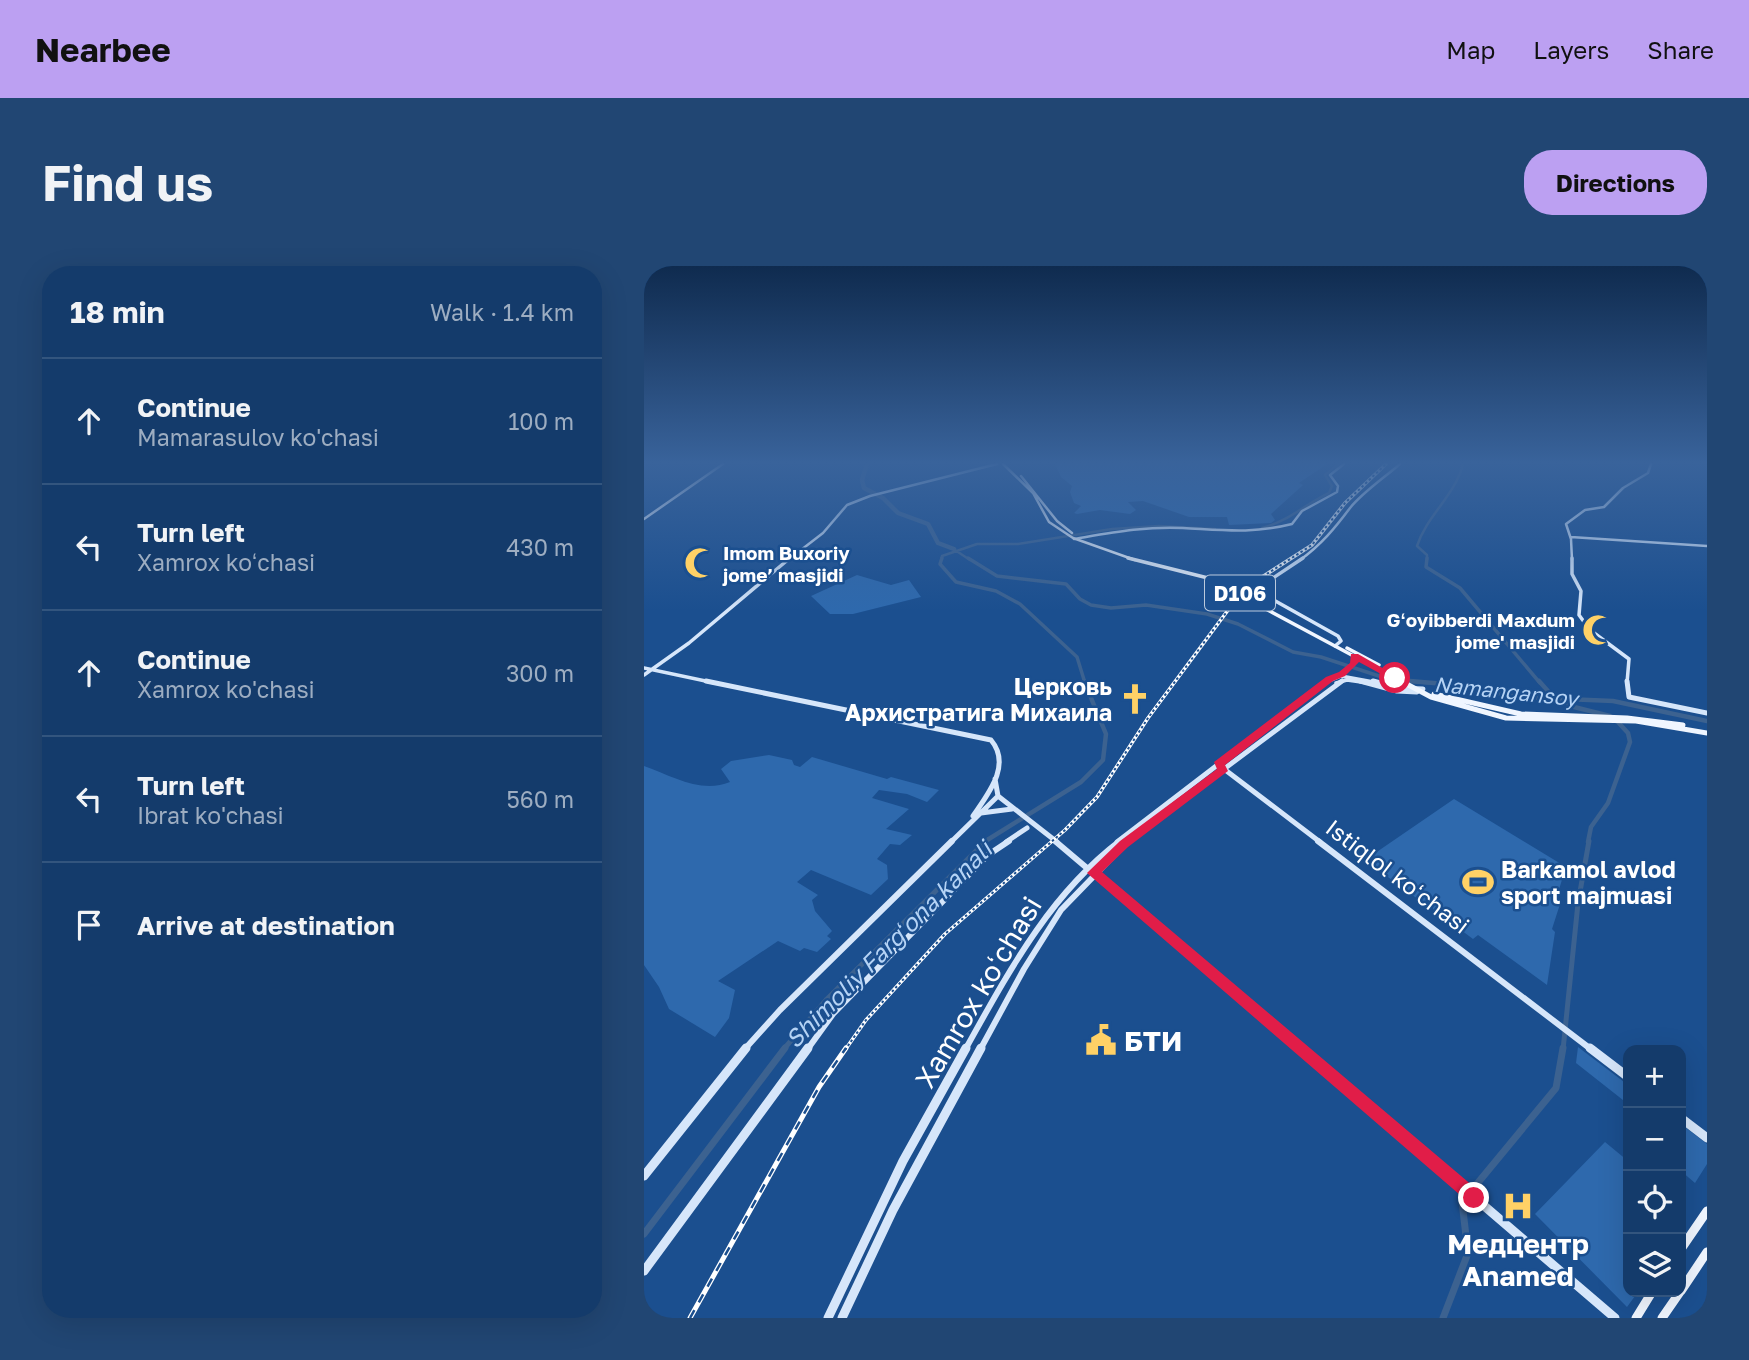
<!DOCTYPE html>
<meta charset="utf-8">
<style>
body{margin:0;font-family:"Golos Text",sans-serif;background:#214673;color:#f1f3f6}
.controls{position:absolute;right:21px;bottom:21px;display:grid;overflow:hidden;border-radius:14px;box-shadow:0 7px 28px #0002}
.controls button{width:63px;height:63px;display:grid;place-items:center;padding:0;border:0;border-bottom:2px solid #33557e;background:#143b6b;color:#f1f3f6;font:35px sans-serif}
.stop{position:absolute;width:21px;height:21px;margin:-16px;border:5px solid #e11d48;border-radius:50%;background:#fff}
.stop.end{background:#e11d48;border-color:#fff;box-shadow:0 2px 7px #0008}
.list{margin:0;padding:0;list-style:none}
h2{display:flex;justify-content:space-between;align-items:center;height:91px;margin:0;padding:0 28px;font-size:30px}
h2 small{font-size:23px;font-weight:400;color:#9dadc1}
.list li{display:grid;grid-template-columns:46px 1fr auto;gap:21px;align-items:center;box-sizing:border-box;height:126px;padding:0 28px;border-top:2px solid #33557e}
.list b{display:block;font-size:26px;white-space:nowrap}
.list p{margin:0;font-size:23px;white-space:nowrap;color:#9dadc1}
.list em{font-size:23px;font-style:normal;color:#9dadc1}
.icon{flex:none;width:38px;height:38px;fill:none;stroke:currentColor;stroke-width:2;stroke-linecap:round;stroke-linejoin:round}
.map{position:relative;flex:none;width:1063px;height:1052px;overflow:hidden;border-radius:28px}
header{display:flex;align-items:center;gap:42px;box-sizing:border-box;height:98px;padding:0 35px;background:#bca0f2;color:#111}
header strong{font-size:33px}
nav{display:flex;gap:38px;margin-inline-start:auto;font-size:24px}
.intro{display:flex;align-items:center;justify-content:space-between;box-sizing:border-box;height:168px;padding:0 42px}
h1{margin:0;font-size:49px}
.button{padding:18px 32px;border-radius:28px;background:#bca0f2;color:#111;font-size:24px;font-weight:700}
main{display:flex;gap:42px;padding:0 42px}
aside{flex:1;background:#143b6b;border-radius:28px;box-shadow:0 7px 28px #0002}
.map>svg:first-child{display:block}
.green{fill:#2e69ad}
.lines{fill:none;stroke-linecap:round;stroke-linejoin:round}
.canal-far4{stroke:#3c6290;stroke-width:2.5}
.canal-far3{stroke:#3c6290;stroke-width:3.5}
.canal-far2{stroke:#3c6290;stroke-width:4.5}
.canal-far1{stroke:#3c6290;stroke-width:5}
.canal{stroke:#3c6290;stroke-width:7}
.river{stroke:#3c6290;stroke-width:4.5}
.secondary-far4{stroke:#d6e6fa;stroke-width:2.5}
.secondary-far3{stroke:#d6e6fa;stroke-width:3.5}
.secondary-far2{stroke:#d6e6fa;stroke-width:5}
.secondary-far1{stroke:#d6e6fa;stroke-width:6}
.secondary{stroke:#d6e6fa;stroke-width:9}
.primary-far3{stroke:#f0f6ff;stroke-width:2.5}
.primary-far2{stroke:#f0f6ff;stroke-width:3.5}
.primary-far1{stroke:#f0f6ff;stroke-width:5}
.primary{stroke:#f0f6ff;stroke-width:9}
.rail-far1-casing{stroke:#fff;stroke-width:3.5}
.rail-casing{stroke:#fff;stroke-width:5}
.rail-far1{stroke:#1b4f8f;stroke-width:2;stroke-dasharray:2.5;stroke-linecap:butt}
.rail{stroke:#1b4f8f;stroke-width:2.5;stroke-dasharray:9;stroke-linecap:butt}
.route{fill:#e11d48}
.labels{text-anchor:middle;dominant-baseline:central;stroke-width:5;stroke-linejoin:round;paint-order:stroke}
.far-poi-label{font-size:19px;font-weight:bold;fill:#fff;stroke:#1b4f8f;text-anchor:start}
.shield{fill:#1b4f8f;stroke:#bbcadd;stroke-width:2}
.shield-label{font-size:21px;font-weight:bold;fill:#fff}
.far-water-label{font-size:21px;font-style:italic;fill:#b5d3f5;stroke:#1b4f8f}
.poi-label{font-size:23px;font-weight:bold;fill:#fff;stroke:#1b4f8f;text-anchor:end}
.street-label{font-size:23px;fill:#fff;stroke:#1b4f8f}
.water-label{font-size:24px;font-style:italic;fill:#b5d3f5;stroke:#1b4f8f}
.near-street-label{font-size:28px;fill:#fff;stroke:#1b4f8f}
.near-poi-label{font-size:28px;font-weight:bold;fill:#fff;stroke:#1b4f8f;text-anchor:start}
</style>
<header>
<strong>Nearbee</strong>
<nav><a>Map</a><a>Layers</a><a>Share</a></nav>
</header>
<div class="intro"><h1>Find us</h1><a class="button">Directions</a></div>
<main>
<aside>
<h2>18 min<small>Walk · 1.4 km</small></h2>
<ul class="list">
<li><svg class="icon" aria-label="ahead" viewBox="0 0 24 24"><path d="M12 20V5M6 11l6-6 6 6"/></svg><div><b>Continue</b><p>Mamarasulov ko'chasi</p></div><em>100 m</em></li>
<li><svg class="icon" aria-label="left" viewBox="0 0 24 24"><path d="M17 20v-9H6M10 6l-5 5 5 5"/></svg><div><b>Turn left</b><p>Xamrox koʻchasi</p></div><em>430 m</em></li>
<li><svg class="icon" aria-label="ahead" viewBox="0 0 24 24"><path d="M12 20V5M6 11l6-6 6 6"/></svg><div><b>Continue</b><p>Xamrox ko'chasi</p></div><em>300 m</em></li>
<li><svg class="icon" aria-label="left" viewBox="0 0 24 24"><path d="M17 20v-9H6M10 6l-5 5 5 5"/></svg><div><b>Turn left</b><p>Ibrat ko'chasi</p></div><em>560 m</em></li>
<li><svg class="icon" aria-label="arrive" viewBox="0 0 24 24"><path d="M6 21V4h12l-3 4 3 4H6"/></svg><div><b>Arrive at destination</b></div></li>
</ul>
</aside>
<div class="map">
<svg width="1063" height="1052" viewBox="0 0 1063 1052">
<rect width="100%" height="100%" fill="#1b4f8f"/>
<path class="green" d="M411,198H683L655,217L659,219L627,248L631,254L627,257L585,259L583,251H545L499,235L484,236L492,244L486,248L456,244L433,248L430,247L437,240L430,237L426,226L428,220L417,211Z
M213,309L247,319L265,314L277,331L209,348H186L167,330Z
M125,489L148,494L150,499L156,501L168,491L243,513L247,511L295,524L283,536L263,528L235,524L228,532L265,543L242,563L268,569L256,579L246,578L233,593L243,599L244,613L227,629L167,604L153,616L174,629L168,634L171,645L188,665L183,670L187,673L173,686L160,682L156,685L134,675L74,715L91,724L85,752L71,771L25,743L15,721L0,699V500C28,510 57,528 86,516L77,503L87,495Z
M810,533L922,601L912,633L917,635L908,663L911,666L903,719L834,669L829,673L789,643L788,639L771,631L721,594Z
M934,781L984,819V838L932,797Z
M1037,858L1063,878V898L1051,917L1037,905L1039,890Z
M961,876L984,895V1026H994L983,1041L891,948Z"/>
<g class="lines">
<path class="canal-far4" d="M618,262C643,256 662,238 685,227L688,220L681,209L694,198
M311,284L326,294
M297,294L298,290L333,278H374L468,263L515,260L571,263
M783,294V289L773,280C783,249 811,230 819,198"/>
<path class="canal-far3" d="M298,292L296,298L312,316L352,325L376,338L433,391L441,417
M324,292L353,310L422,318L436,333L447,339L467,342L502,339L563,348L594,358L649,386L677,391L744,413L786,417
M783,292L782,301L816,322L896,417"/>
<path class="canal-far2" d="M766,415L813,419L873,431L969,435L1063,455
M895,415L911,433
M918,434L930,441L966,450
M340,576L437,516L459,494L462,468L440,415
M944,576L947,561L964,537L986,476L984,467L973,455"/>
<path class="canal-far1" d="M139,784L183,733L342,575
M919,784L934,637L945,575"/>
<path class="canal" d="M0,968L141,782
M799,1052L824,987L818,936L912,822L919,782"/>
<path class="river" d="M223,198L218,214L220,222L239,232L254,247L284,258L294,277L310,283"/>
<path class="secondary-far4" d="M927,271L1063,280
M430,273C466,267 502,260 539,262C579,264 608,268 648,258L658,245L693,226L694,220L686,209L700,198
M144,294L179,267L203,239L226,230L353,198
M656,294C677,279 691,262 706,242C719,226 740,212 756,198
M928,294L927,273L922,258L941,244L960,241L979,222L1004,207L1007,198"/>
<path class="secondary-far3" d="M659,292L614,322L617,327L694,370L697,375L691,380
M928,292V308L937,325L935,349L946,364L985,393L983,417
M0,402L71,417
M698,408L710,398V390
M0,409L45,377L146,292
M680,417L697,410L735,417
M692,417L703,414L724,417"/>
<path class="secondary-far2" d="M62,415L347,474C368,499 344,528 329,550
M716,415L753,425L773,426
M729,415L755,422L779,423
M983,415L985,431L1063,447
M580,503L676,576
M351,513L354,530L413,576
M337,547L368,543
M307,576L354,530
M362,576L383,562
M473,576L683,415
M482,576L698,415"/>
<path class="secondary-far1" d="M411,575L658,784
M674,575L948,784
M100,784L136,744L308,575
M163,784L189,748L344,589L365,575
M321,784C364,707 405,629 476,575
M336,784L380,703L417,644L484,575"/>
<path class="secondary" d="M656,782L971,1052
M946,782L984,811
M1037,852L1063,872
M0,910L102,782
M0,1005L164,782
M184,1052L259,895L322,782
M198,1052L249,944L337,782"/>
<path class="primary-far3" d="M359,198L389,227L405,256L429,272L491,294
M377,210L413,255L428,267
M0,253L79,198"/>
<path class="primary-far2" d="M484,292L564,312L760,417
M703,382L735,399"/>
<path class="primary-far1" d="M757,415L787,431L862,452L992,455L1063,467
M790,428L877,448L983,452L1039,459"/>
<path class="primary" d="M1037,983L1063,945
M1037,1025L1063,986
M992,1052L1008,1026
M1018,1052L1036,1026"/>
<defs>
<path id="rail-far1" d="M201,784L222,754L301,668L421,564L453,531L504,452L593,332L615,313L668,279L701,237L742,198"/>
<path id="rail" d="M46,1052L175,821L202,782"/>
</defs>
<use href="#rail-far1" class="rail-far1-casing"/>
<use href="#rail" class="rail-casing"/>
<use href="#rail-far1" class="rail-far1"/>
<use href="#rail" class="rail"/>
</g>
<linearGradient id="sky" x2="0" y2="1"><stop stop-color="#0f2b4f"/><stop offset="0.57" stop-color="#39639b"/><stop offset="1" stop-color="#39639b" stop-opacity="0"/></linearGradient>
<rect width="1063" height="345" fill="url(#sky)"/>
<path class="route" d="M707,388H714L756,412L748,414L715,396L701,410L689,415L581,499L584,505L484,581L458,606L836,926L839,932L836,939L830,941L443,607L476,575L573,503L570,496L682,411L695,406L706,397Z"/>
<defs>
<symbol id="mosque-bare" viewBox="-9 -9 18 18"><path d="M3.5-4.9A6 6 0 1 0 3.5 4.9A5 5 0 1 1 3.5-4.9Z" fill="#ffd166" stroke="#1b4f8f" stroke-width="2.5" paint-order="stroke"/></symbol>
<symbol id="church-bare" viewBox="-9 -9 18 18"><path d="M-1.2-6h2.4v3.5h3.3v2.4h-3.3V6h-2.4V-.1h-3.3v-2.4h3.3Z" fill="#ffd166" stroke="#1b4f8f" stroke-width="2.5" paint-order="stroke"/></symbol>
<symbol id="stadium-bare" viewBox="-9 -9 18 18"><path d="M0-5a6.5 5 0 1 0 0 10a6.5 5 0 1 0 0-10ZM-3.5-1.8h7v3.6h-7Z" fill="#ffd166" stroke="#1b4f8f" stroke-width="2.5" paint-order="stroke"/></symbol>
<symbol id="civic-bare" viewBox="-9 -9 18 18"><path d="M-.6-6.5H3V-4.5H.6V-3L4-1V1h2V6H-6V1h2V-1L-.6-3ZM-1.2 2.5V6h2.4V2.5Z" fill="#ffd166" stroke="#1b4f8f" stroke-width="2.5" paint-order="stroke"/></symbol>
<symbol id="hospital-bare" viewBox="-9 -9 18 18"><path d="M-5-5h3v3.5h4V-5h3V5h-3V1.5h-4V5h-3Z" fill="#ffd166" stroke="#1b4f8f" stroke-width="2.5" paint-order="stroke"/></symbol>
</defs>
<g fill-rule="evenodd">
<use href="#mosque-bare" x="34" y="275" width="44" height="44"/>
<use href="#mosque-bare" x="932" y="342" width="44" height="44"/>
<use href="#church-bare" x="469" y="411" width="44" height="44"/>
<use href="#stadium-bare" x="812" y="594" width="44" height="44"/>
<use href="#civic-bare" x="435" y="752" width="44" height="44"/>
<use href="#hospital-bare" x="852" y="918" width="44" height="44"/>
</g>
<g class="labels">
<g class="far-poi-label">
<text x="79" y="286">Imom Buxoriy<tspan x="79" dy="22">jome’ masjidi</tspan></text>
<text x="931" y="353" text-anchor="end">Gʻoyibberdi Maxdum<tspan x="931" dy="22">jome' masjidi</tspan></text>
</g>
<rect class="shield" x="561" y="309.5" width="70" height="35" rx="5"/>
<g class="shield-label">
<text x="596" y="327">D106</text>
</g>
<g class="far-water-label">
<text transform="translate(862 425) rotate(6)">Namangansoy</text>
</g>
<g class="poi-label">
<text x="468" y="420">Церковь<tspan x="468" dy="26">Архистратига Михаила</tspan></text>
<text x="857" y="603" text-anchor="start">Barkamol avlod<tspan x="857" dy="26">sport majmuasi</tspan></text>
</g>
<g class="street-label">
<text transform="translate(754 610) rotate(37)">Istiqlol koʻchasi</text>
</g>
<g class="water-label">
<text transform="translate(244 678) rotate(-45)">Shimoliy Fargʻona kanali</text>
</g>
<g class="near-street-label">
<text transform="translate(334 726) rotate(-59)">Xamrox koʻchasi</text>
</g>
<g class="near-poi-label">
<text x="480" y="774">БТИ</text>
<text x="874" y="977" text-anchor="middle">Медцентр<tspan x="874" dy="32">Anamed</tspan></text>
</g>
</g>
</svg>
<div class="controls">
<button>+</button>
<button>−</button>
<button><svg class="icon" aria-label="locate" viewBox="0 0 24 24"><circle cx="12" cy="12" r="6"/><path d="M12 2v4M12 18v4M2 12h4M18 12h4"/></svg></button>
<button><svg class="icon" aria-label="layers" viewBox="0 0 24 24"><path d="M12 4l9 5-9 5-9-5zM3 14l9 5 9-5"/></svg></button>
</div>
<div class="stop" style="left:751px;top:412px"></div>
<div class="stop end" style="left:830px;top:932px"></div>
</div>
</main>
